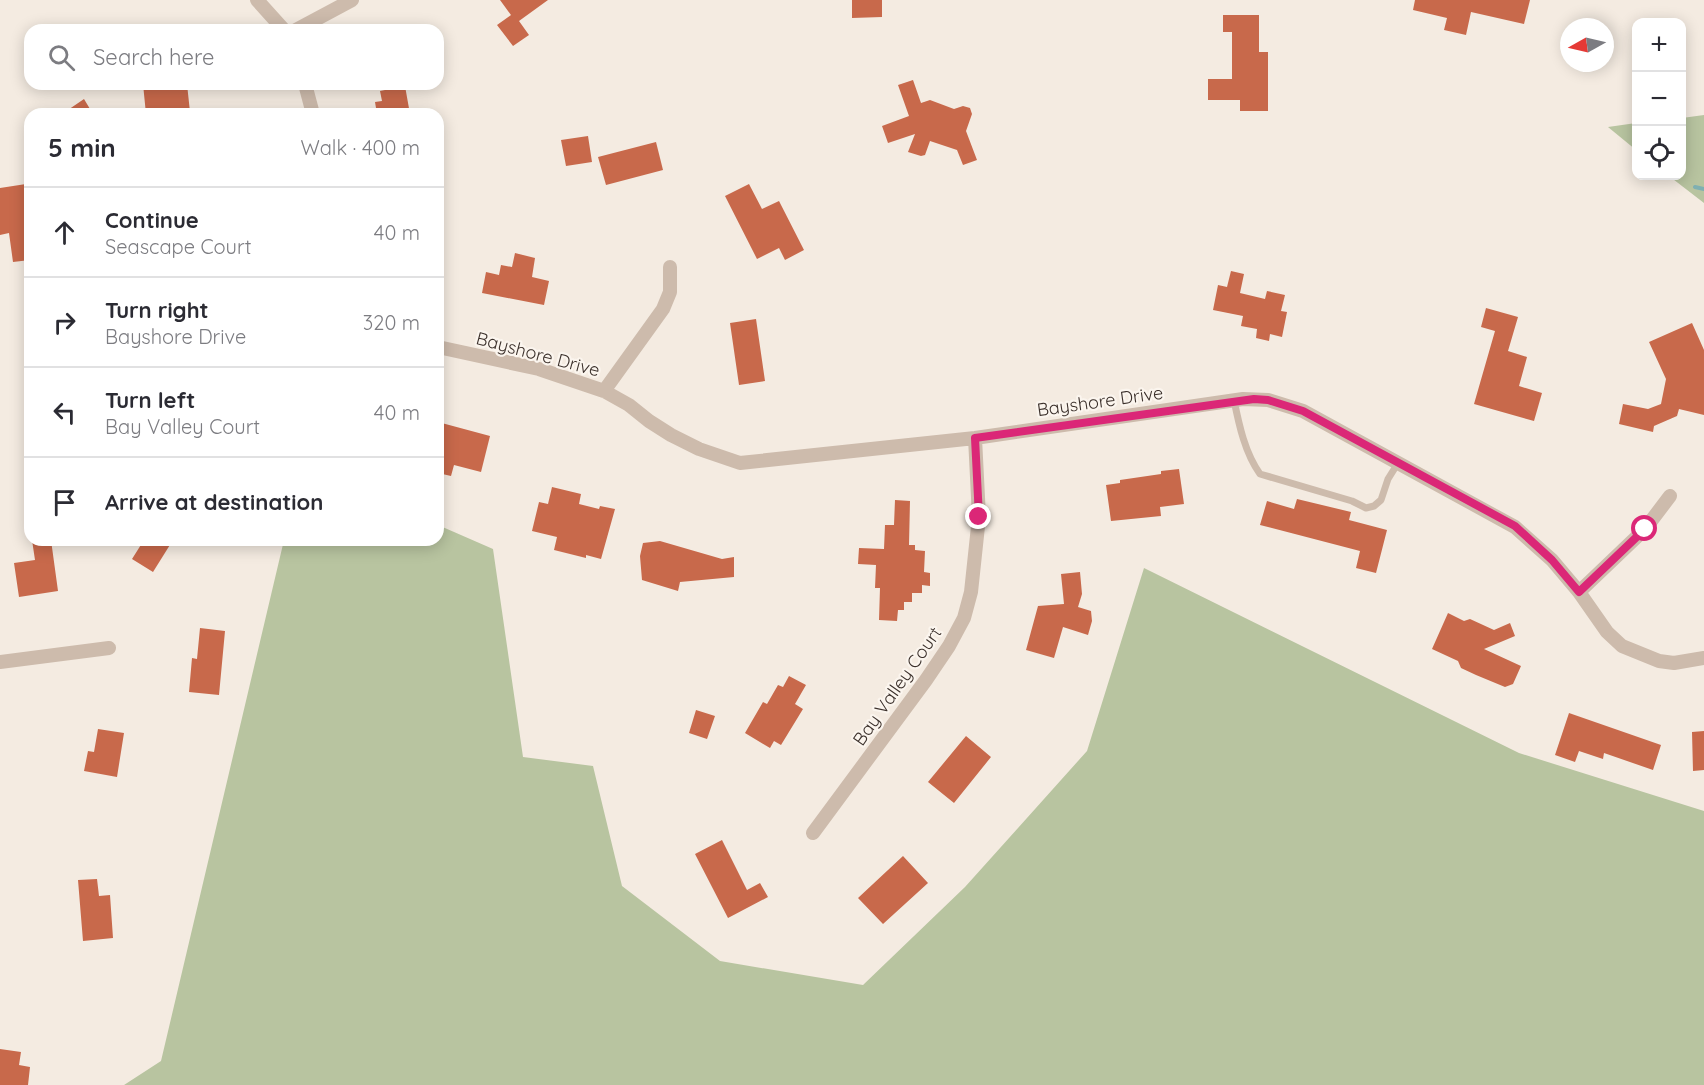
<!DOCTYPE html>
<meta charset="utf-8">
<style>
body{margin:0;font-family:Quicksand,sans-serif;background:#f7f7f7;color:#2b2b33}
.controls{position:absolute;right:18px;top:18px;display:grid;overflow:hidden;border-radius:12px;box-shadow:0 3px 15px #0003}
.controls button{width:54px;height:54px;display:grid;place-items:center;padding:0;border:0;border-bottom:2px solid #e1e1e2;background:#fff;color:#2b2b33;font:30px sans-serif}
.compass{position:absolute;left:1560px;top:18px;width:54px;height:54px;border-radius:50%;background:#fff;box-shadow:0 3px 15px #0003;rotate:262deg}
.stop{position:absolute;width:18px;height:18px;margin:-14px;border:4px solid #db2777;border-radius:50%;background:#fff}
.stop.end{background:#db2777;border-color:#fff;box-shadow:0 2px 6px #0008}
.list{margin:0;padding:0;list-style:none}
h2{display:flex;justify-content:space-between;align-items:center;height:78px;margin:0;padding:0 24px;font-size:26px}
h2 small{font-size:20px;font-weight:400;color:#7c7c81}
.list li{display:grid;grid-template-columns:39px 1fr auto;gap:18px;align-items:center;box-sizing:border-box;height:90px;padding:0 24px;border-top:2px solid #e1e1e2}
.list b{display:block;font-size:22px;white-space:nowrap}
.list p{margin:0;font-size:20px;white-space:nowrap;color:#7c7c81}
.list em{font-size:20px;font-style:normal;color:#7c7c81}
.icon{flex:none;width:33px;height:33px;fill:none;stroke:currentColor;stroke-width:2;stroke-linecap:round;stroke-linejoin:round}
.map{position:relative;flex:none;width:1704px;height:1085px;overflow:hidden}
.search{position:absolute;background:#fff;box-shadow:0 3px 15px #0003;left:24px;top:24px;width:420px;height:66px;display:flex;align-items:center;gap:15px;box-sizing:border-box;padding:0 21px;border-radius:18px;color:#7c7c81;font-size:22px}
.panel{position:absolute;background:#fff;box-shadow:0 3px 15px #0003;left:24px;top:108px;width:420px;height:438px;border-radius:18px}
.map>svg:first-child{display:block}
.green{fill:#b8c4a0}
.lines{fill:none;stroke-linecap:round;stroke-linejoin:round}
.stream{stroke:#7fb0b2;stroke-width:4}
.building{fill:#c8694b}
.lane{stroke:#cdbbac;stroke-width:7}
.street{stroke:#cdbbac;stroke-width:14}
.route{stroke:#db2777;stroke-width:8}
.labels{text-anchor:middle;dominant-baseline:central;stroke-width:4.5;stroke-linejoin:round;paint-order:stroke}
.street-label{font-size:18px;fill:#3b302b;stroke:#fbf5ee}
</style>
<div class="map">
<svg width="1704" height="1085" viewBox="0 0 1704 1085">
<rect width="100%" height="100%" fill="#f4ebe1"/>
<path class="green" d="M1704,115V203L1669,176H1682V118Z
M1636,123V150L1608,127Z
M438,525L493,549L523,757L593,766L622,886L720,961L863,985L965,887L1087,751L1144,568L1519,753L1704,811V1085H124L161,1061L284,540H438Z"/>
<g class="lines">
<path class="stream" d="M1695,187L1704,189"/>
</g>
<path class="building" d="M500,0H548L519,21L529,35L513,46L497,25L511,15Z
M852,0H882V17L852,18Z
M1415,0H1530L1524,24L1471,12L1466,35L1444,30L1447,18L1413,10Z
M1223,15H1259V52H1268V111H1240V100H1208V79H1232V32H1223Z
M913,80L921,103L930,100L954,109L963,106L970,108L972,114L966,131L977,160L963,165L957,150L930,141L925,155L921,156L908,152L915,134L888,143L882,126L909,116L898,85Z
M143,84H187L190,112L146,114Z
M405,86L410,114H377L375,102L382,101L380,91Z
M84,99L93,114H62Z
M588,136L592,162L566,166L561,140Z
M656,142L663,170L606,185L598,157Z
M26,184L28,196H30V260L13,262L9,233L0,235V188Z
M749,184L762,209L779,201L804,250L785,260L779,248L757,259L725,196Z
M515,253L535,258L532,277L549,281L544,305L482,293L486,272L499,275L501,265L512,267Z
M1231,271L1244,274L1240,293L1265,299L1267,291L1285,295L1281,311L1287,312L1282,337L1270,334L1269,341L1256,338L1257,329L1241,326L1243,316L1213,310L1218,285L1227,287Z
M1486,308L1518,317L1508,351L1527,357L1519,386L1542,393L1534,421L1474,404L1495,331L1481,327Z
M756,319L765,381L739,385L730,323Z
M1692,323L1704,350V415L1679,409L1677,416L1654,426L1653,432L1619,424L1623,404L1648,409L1661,404L1666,379L1649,342Z
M438,422L490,436L481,472L454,465L451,476L438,473Z
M1179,469L1184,504L1160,507L1161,516L1111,521L1106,485L1120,483V480L1161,474V471Z
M552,487L581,494L579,504L599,509L600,506L615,509L601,559L586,555V558L554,550L557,537L532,531L539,502L548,504Z
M1297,499L1351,512L1349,520L1387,530L1376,573L1356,568L1360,551L1260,525L1267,501L1294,509Z
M895,500L910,501L909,545H915V550L925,551L924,572L930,573V586L922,585V593H912V602H904V610H898L897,621L879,620L880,588H875L876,565L858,564L859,548L884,549L885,525H894Z
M32,540H51L58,591L19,597L14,563L35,560Z
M144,540H173L153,572L132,559Z
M660,541L722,559L734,557V577L680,582L678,591L642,580L640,556L643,543Z
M1080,572L1082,594L1078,607L1091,611L1092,621L1088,635L1063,627L1054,658L1026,650L1038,606L1064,604L1061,574Z
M1448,613L1464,621L1470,619L1494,630L1510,623L1515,636L1484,649L1521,666L1513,684L1505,687L1476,675L1461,668L1458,661L1432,649Z
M200,628L225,631L219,695L189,692L192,658L197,659Z
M789,676L806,685L795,704L803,709L781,745L774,741L770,748L745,733L763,702L767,704L778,685L783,687Z
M696,710L715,716L707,739L689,733Z
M1569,713L1661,745L1653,770L1604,753L1603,759L1579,751L1575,762L1555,755Z
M98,729L124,733L117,777L84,771L88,751L94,752Z
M1704,731V770L1693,771L1692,732Z
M966,736L991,757L954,803L928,782Z
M722,840L747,890L760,883L768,897L728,918L695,854Z
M903,856L928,883L883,924L858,898Z
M97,879L99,896L110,895L113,938L83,941L78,880Z
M0,1049L21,1052L19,1065L30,1067L28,1085H0Z"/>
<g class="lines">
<path class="lane" d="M1234,400C1239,425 1245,453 1260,474L1352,501L1366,508L1374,506L1381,500L1388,479L1398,463"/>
<path class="street" d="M257,0L284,30
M296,30L352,0
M305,84L313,114
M438,347L539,369L604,391L629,405L649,421L671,435L699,449L740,463L975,438L1243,399L1268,400L1303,411L1515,527L1552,560L1579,592L1607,632L1622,646L1659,661L1674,663L1704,658
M604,391L663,309L670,292V267
M1579,592L1645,529L1670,496
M0,662L109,648
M813,833L926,680L949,646L964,618L971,592L979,517L975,438"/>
</g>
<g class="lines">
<path class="route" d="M979,517L975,438L1254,399L1268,400L1303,411L1515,526L1552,560L1579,592L1645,529"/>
</g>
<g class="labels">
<g class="street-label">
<text transform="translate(538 354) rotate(15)">Bayshore Drive</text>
<text transform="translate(1100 401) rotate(-8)">Bayshore Drive</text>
<text transform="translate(897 686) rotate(-55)">Bay Valley Court</text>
</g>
</g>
</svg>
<div class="controls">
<button>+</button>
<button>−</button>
<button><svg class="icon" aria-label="locate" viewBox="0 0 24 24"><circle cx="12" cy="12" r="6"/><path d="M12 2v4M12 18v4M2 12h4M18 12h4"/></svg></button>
</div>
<svg class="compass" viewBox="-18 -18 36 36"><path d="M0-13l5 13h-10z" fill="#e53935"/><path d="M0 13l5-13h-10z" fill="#7c7c81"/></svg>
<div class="stop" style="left:1645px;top:529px"></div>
<div class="stop end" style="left:979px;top:517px"></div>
<div class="search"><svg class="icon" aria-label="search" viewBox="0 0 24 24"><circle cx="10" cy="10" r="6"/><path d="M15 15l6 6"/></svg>Search here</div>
<section class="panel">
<h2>5 min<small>Walk · 400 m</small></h2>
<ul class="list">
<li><svg class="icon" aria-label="ahead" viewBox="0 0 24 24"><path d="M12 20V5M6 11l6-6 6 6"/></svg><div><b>Continue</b><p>Seascape Court</p></div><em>40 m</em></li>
<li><svg class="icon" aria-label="right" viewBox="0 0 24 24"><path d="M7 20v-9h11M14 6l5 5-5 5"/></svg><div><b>Turn right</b><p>Bayshore Drive</p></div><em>320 m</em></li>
<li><svg class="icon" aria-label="left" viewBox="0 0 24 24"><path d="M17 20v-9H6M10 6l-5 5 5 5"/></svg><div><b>Turn left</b><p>Bay Valley Court</p></div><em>40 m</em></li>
<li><svg class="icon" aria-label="arrive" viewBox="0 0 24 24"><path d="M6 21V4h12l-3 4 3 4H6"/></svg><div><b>Arrive at destination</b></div></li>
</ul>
</section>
</div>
